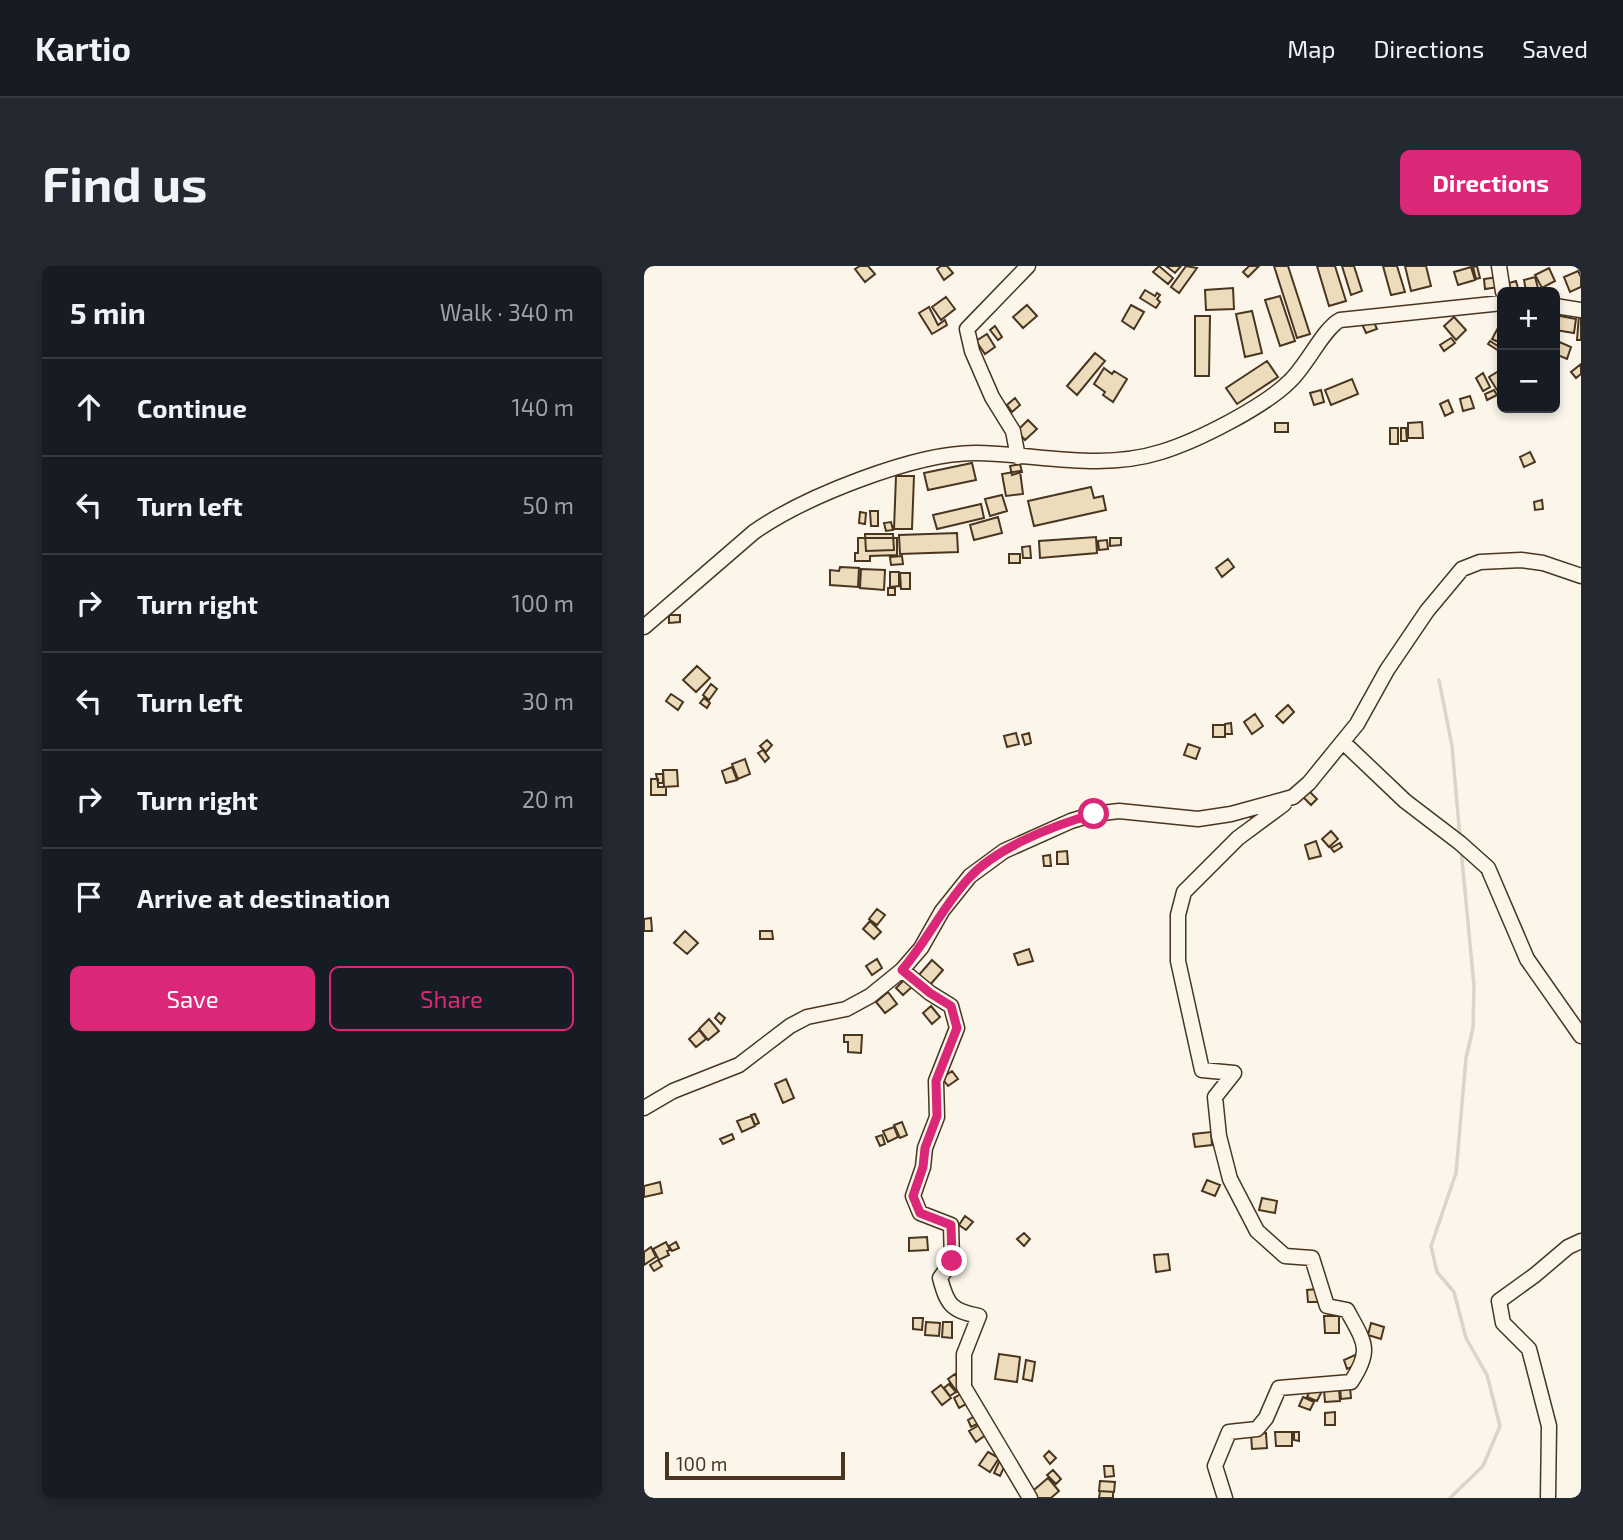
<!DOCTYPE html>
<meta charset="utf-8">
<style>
body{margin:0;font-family:"Exo 2",sans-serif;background:#242831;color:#f1f3f6}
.controls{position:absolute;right:21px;top:21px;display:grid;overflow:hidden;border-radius:10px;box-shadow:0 4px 10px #0003}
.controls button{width:63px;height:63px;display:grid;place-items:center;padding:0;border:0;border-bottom:2px solid #363941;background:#171b24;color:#f1f3f6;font:35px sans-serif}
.scale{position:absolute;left:21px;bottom:18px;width:180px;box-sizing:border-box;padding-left:7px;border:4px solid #4a3520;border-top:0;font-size:19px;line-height:24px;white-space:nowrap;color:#4a3520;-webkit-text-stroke:5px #fbf6e9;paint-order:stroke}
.stop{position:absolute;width:21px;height:21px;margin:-16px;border:5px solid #db2777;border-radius:50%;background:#fff}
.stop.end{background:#db2777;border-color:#fff;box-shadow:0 2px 7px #0008}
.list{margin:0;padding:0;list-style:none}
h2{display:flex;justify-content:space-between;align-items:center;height:91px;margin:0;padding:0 28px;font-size:30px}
h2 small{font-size:23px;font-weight:400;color:#9ea1a6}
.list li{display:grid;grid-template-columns:46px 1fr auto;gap:21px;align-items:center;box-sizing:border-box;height:98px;padding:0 28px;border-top:2px solid #363941}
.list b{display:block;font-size:26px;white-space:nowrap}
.list em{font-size:23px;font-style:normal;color:#9ea1a6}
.actions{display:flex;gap:14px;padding:21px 28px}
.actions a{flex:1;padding:16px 0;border:2px solid #db2777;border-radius:10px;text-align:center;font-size:24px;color:#db2777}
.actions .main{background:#db2777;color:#fff}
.icon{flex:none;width:38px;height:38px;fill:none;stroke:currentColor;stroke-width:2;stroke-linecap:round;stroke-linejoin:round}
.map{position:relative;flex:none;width:937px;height:1232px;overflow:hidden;border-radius:10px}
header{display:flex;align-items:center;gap:42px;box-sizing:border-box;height:98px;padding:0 35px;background:#171b24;border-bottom:2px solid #363941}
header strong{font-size:33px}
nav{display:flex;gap:38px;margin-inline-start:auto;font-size:24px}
.intro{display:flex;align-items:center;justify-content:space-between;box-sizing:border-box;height:168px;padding:0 42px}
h1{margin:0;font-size:49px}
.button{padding:18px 32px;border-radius:10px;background:#db2777;color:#fff;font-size:24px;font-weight:700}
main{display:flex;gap:42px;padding:0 42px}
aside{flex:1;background:#171b24;border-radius:10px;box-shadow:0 4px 10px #0003}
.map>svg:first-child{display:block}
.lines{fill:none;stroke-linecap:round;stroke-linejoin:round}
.stream{stroke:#dcd4c6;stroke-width:3.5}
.building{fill:#ecdcbc;stroke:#4a3520;stroke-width:2}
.minor-casing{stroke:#4a3520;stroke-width:17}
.minor{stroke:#fbf6e9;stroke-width:14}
.route{stroke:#db2777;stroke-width:9}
</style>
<header>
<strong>Kartio</strong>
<nav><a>Map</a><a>Directions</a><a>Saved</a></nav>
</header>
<div class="intro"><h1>Find us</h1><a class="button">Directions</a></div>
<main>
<aside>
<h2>5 min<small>Walk · 340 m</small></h2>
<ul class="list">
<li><svg class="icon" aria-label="ahead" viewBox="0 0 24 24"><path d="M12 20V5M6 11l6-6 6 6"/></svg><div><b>Continue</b></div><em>140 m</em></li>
<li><svg class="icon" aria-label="left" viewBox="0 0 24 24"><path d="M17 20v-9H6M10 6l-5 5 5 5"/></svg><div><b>Turn left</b></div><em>50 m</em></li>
<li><svg class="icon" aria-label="right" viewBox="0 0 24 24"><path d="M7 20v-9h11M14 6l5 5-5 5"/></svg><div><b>Turn right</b></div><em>100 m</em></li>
<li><svg class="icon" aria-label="left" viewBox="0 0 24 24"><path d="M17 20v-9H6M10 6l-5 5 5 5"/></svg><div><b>Turn left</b></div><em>30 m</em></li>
<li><svg class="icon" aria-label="right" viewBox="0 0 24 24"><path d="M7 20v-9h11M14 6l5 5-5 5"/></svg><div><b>Turn right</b></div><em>20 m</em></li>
<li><svg class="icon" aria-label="arrive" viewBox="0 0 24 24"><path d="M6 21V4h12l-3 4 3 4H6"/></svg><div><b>Arrive at destination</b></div></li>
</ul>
<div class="actions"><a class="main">Save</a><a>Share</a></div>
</aside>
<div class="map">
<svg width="937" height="1232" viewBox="0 0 937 1232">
<rect width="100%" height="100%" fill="#fbf6e9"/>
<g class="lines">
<path class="stream" d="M795,414L808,480L816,572
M806,1232L839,1200L856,1160L843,1109L822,1072L810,1026L793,1006L787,980L812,907L822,792L829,762L830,720L817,583"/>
</g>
<path class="building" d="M216,0H224L231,8L221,16L211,3Z
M297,0H303L309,7L300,14L293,3Z
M515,0L529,12L524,18L509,6Z
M522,0H537L531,7Z
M542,0L553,2L535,27L527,21Z
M605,0H615L604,11L599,6Z
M630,0H644L666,68L653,72Z
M673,0H691L702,35L685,40Z
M698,0H710L718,25L707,29Z
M739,0H753L761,26L747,29Z
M761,0H782L787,20L767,25Z
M833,0L836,12L832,13L829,1Z
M827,1L831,14L814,19L810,6Z
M905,2L911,15L898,22L891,9Z
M934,5L937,11V21L926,26L920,11Z
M854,11L855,21L841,23L840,13Z
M891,11L894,22L882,25L880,14Z
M872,15L874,22L867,24L865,17Z
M589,22L590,43L562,44L561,24Z
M501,24L511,30L513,27L516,29L513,33L516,36L512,42L496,32Z
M636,30L651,75L636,80L621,34Z
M302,31L311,43L297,54L288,41Z
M383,39L393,50L379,62L369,51Z
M487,39L500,46L490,63L478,55Z
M285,41L294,59L301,54L303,59L288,68L275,47Z
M608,45L618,87L601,91L592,48Z
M911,49L932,53L930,67L911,64Z
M935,49H937V74H933Z
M551,50H566L565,110H551Z
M810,51L822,64L812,74L800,60Z
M729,54L733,63L722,67L718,58Z
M351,60L358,71L354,74L346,64Z
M855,60L858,61V78L848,73Z
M343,68L351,81L341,88L332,75Z
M807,72L811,77L800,85L796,79Z
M846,75L857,82L855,85L844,78Z
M913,75L927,81L923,93L911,88Z
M451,87L461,95L433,129L423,120Z
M623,95L634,111L593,138L582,122Z
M937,98V108L932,112L927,106Z
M460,102L468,108L470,105L483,113L469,136L459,129L461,126L450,118Z
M858,103V121L853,124L845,111Z
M839,107L846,121L839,125L832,112Z
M708,113L714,128L687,139L681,124Z
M677,124L680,136L670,139L666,127Z
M850,124L853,129L843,134L841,128Z
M826,130L830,142L819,145L816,133Z
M371,132L376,139L368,146L363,139Z
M804,134L809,146L801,150L796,138Z
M384,154L393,163L381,174L373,165Z
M778,156L779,172H764V157Z
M631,157H644V166H631Z
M746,162H754V178H746Z
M757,162H762L763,175H757Z
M886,186L891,196L880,201L876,191Z
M328,197L332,214L284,224L280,207Z
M376,198L378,206L368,209L366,200Z
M376,205L379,228L362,230L358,208Z
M252,210H270L268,263H250Z
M447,221L450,232L459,230L462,244L390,260L384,235Z
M358,229L363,245L346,250L341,233Z
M898,234L899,243L891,244L890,236Z
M337,238L340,252L293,263L289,249Z
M226,245H234V260H227Z
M216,246L222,247L221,258L215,257Z
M354,251L358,267L330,274L326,259Z
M247,256L249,264L242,265L240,257Z
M313,267L314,286L256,288L255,269Z
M221,268H249L250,284L222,285Z
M452,271L453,287L396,292L395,275Z
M214,272H253V289L226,290V295H211V287H214Z
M466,272H477V279L466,280Z
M463,274L464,283L455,284L454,275Z
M386,280L387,292H379L378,281Z
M365,288H376V297H365Z
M258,290L259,298L247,299L246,291Z
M584,293L590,301L578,311L572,302Z
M196,301L215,302L214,321L186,319V304L195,305Z
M217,303L241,304L240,324L216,322Z
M246,306H255V320L246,321Z
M256,307H266V323H257Z
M244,322H251V329H244Z
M25,349H36V356L25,357Z
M53,400L66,412L52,426L39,414Z
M67,418L73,423L65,434L59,429Z
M27,428L39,436L34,444L22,435Z
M60,432L66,437L63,442L56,437Z
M644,439L650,446L639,457L632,450Z
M611,448L619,460L608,468L600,456Z
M587,457L588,468H581V458Z
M569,459H581V471H569Z
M372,467L375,478L363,481L360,470Z
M385,467L387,477L381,479L378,469Z
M123,474L128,479L122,486L116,480Z
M544,478L556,482L552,493L540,489Z
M119,484L125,492L121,496L114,487Z
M101,493L106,508L94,513L88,498Z
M88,501L93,514L82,517L78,505Z
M19,504H33L34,520L20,521Z
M12,508H19V517H14Z
M7,513H14V521H22V529H7Z
M664,524L673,533L667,539L658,530Z
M687,565L694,573L685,581L678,573Z
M672,575L677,590L665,593L661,579Z
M696,577L698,581L690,586L687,582Z
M423,585L424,598H413V586Z
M406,589L407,600H400L399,590Z
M233,643L241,649L233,659L225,653Z
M7,652L8,665H0V653Z
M226,655L237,666L230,673L219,663Z
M41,665L54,677L43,688L30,677Z
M116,665H128L129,673H116Z
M385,683L389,695L374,699L370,688Z
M233,693L238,702L228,709L222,700Z
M288,694L299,704L285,720L274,710Z
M262,712L269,720L259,729L252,722Z
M244,726L253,738L241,747L232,736Z
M287,740L296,751L288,758L279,747Z
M75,747L81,752L77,758L71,752Z
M65,753L75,765L64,774L55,763Z
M55,764L62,773L52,781L45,773Z
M200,769H218L217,787L204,786V776H200Z
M308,805L314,813L304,820L298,812Z
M142,813L150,832L139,837L131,818Z
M111,848L115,857L111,859L107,849Z
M107,850L111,860L98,866L93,855Z
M258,856L263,869L256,872L250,859Z
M250,861L254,871L244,876L239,865Z
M567,866L568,879L551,881L549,868Z
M88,868L90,873L79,878L76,873Z
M238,869L241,878L236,880L232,871Z
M563,914L576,919L571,930L558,925Z
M16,916L18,927L0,931V920Z
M618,932L633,935L631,947L615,944Z
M321,950L329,956L322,964L315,959Z
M380,967L386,973L380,980L373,973Z
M283,971L284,984L265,985V972Z
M22,976L26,984L23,985L25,989L15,994L9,983Z
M32,976L35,982L28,985L25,980Z
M7,981L12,991L0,999V986Z
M524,988L526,1004L512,1006L510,989Z
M14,994L18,1000L10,1005L6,999Z
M673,1023L674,1036H664L663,1024Z
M680,1050H695V1067H681Z
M269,1052H279L278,1064L269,1063Z
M282,1056L296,1057L295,1070L281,1069Z
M299,1056H308V1072L298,1071Z
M727,1057L740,1061L737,1073L724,1069Z
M355,1088L376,1091L373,1116L351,1113Z
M711,1089L715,1098L703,1103L700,1094Z
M382,1094L391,1096L388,1115L379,1113Z
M311,1108L319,1121L313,1126L304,1113Z
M305,1118L312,1126L306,1130L300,1122Z
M297,1119L307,1132L298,1139L288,1126Z
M668,1121L678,1125L673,1135L663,1131Z
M706,1121L707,1132L697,1133L696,1122Z
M695,1123L696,1135L681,1136L680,1124Z
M320,1126L326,1136L315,1142L310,1132Z
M659,1131L670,1136L666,1144L655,1140Z
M691,1146V1159H681V1147Z
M331,1150L335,1157L327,1161L324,1154Z
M337,1158L343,1168L332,1176L325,1165Z
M631,1166H648V1180H632Z
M650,1166H655V1175L650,1174Z
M622,1167L623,1182L608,1183L607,1168Z
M405,1185L412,1192L406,1198L400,1190Z
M344,1186L355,1192L346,1206L335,1199Z
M356,1194L362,1197L356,1210L350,1207Z
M460,1200H469L470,1210L461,1211Z
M409,1204L417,1213L412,1218L403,1209Z
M404,1212L415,1225L407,1232H387L384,1229Z
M456,1215L471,1216L470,1226L455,1225Z
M456,1225L469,1226V1232H455Z"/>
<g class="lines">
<defs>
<path id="minor" d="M855,0L859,26
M911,40L937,44
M374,191L369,165L348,131L328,85L323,63L384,0
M0,361L110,266C160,231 272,186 333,187C394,188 456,205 517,186C553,175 620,141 646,115C663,99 680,62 696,54L858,37
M699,476L761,535L816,577L844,602L883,693L937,770
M258,704L286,727L307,740L313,762L292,815L293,851L281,882L279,901L269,930L276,947L307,959L308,995L296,1012C303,1038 307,1045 335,1050L320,1088V1121L386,1232
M0,842L29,825L95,799L146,760L163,751L202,743L226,730L258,704L277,682L298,645L326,610L360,585L427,555L450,548L475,545L554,553L587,548L649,531L665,517L713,458L743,404L783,345L818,303L836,296L877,294L899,297L937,310
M581,1232L571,1200L585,1166L613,1163L622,1152L635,1122L707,1116C729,1083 720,1076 703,1044L683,1040L668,992L641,990L613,965L586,913L575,870L571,831L590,807L558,804L534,695V649L540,626L594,572L640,538
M904,1232L905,1160L885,1083L859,1057L855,1035L891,1009L924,981L937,975"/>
</defs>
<use href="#minor" class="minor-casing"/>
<use href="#minor" class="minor"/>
</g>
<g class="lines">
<path class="route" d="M308,995L307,959L276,947L269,930L279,901L281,882L293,850L292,815L313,762L307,740L286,727L258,704C283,675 299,640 325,612C353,581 411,559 450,548"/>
</g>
</svg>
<div class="controls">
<button>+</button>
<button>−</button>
</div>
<div class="scale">100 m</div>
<div class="stop" style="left:450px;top:548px"></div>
<div class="stop end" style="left:308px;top:995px"></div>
</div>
</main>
